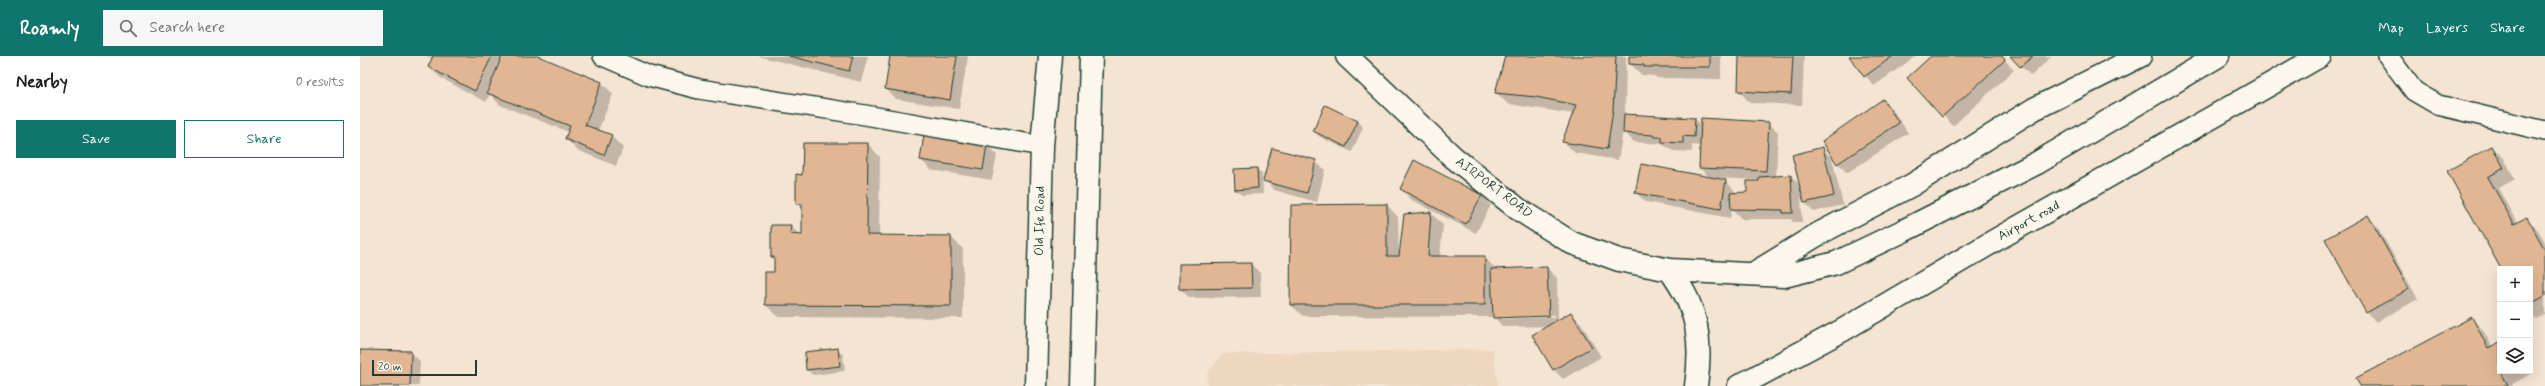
<!DOCTYPE html>
<meta charset="utf-8">
<style>
body{margin:0;font-family:Mynerve,sans-serif;background:#f6f6f6;color:#202124}
.controls{position:absolute;right:12px;bottom:12px;display:grid;overflow:hidden;border-radius:0px;box-shadow:0 4px 16px #0002}
.controls button{width:36px;height:36px;display:grid;place-items:center;padding:0;border:0;border-bottom:1px solid #e0e0e0;background:#fff;color:#202124;font:20px sans-serif}
.scale{position:absolute;left:12px;bottom:10px;width:105px;box-sizing:border-box;padding-left:4px;border:2px solid #1f3d34;border-top:0;font-size:11px;line-height:14px;white-space:nowrap;color:#1f3d34;-webkit-text-stroke:3px #fbf7ec;paint-order:stroke}
.list{margin:0;padding:0;list-style:none}
h2{display:flex;justify-content:space-between;align-items:center;height:52px;margin:0;padding:0 16px;font-size:17px}
h2 small{font-size:13px;font-weight:400;color:#757577}
.actions{display:flex;gap:8px;padding:12px 16px}
.actions a{flex:1;padding:9px 0;border:1px solid #0f766e;border-radius:0px;text-align:center;font-size:14px;color:#0f766e}
.actions .main{background:#0f766e;color:#fff}
.icon{flex:none;width:22px;height:22px;fill:none;stroke:currentColor;stroke-width:2;stroke-linecap:round;stroke-linejoin:round}
.map{position:relative;flex:none;width:2185px;height:330px;overflow:hidden}
header{display:flex;align-items:center;gap:24px;box-sizing:border-box;height:56px;padding:0 20px;background:#0f766e;color:#fff}
header strong{font-size:19px}
nav{display:flex;gap:22px;margin-inline-start:auto;font-size:14px}
.search{width:280px;height:36px;background:#f6f6f6;display:flex;align-items:center;gap:10px;box-sizing:border-box;padding:0 14px;border-radius:0px;color:#757577;font-size:15px}
main{display:flex}
aside{flex:1;background:#fff}
.map>svg:first-child{display:block}
.built{fill:#efd6be}
.shadow{fill:#0003;fill-rule:evenodd}
.building{fill:#e2b693;stroke:#1f3d34}
.lines{fill:none;stroke-linecap:round;stroke-linejoin:round}
.lane-casing{stroke:#1f3d34;stroke-width:22}
.street-casing{stroke:#1f3d34;stroke-width:25}
.secondary-casing{stroke:#1f3d34;stroke-width:25}
.primary-casing{stroke:#1f3d34;stroke-width:25}
.lane{stroke:#fbf7ec;stroke-width:19}
.street{stroke:#fbf7ec;stroke-width:22}
.secondary{stroke:#fbf7ec;stroke-width:22}
.primary{stroke:#fbf7ec;stroke-width:22}
.labels{text-anchor:middle;dominant-baseline:central;stroke-width:3.5;stroke-linejoin:round;paint-order:stroke}
.street-label{font-size:13px;fill:#1f3d34;stroke:#fbf7ec}
</style>
<header>
<strong>Roamly</strong>
<div class="search"><svg class="icon" aria-label="search" viewBox="0 0 24 24"><circle cx="10" cy="10" r="6"/><path d="M15 15l6 6"/></svg>Search here</div>
<nav><a>Map</a><a>Layers</a><a>Share</a></nav>
</header>
<main>
<aside>
<h2>Nearby<small>0 results</small></h2>
<ul class="list">
</ul>
<div class="actions"><a class="main">Save</a><a>Share</a></div>
</aside>
<div class="map">
<svg width="2185" height="330" viewBox="0 0 2185 330">
<rect width="100%" height="100%" fill="#f4e4d1"/>
<filter id="ink" filterUnits="userSpaceOnUse"><feTurbulence type="fractalNoise" baseFrequency=".025" numOctaves="2"/><feDisplacementMap in="SourceGraphic" scale="8" xChannelSelector="R" yChannelSelector="G"/><feConvolveMatrix kernelMatrix="1 2 1 2 8 2 1 2 1" color-interpolation-filters="sRGB"/></filter>
<g filter="url(#ink)">
<path class="built" d="M1133,293L1138,330H848L847,318L863,298Z"/>
<path class="shadow" d="M66,0H175L241,26L253,38L238,75L251,80L263,92L256,110L217,94L206,83L209,76L140,49L130,38L126,46L81,22L69,11L73,3Z
M398,0H508L501,26Z
M531,0H608L599,53L536,43L526,33Z
M1146,0H1266L1265,59L1335,63L1342,70L1408,67L1418,76L1416,121L1431,120L1441,130L1462,92L1472,102L1483,149L1454,156L1445,147L1441,135L1442,166H1433L1431,163H1382L1372,153L1370,162L1286,146L1276,137L1350,122L1340,112L1341,90L1332,89V96L1313,95L1302,88L1274,86L1263,75L1258,104L1215,97L1203,85L1214,58L1148,48L1136,37ZM1355,122L1400,124V126L1388,137L1375,138V135L1366,125Z
M1270,0H1361V23L1297,22L1294,20L1282,19L1270,8Z
M1380,0H1444L1442,49L1390,47L1379,35Z
M1490,0H1556L1514,30Z
M1573,0H1641L1654,14L1593,70L1549,22Z
M1651,0H1692L1671,20Z
M1523,45L1533,54L1548,77L1487,117L1478,107Z
M998,65L1003,71L992,96L960,81L954,75Z
M508,88L520,101L519,180L591,181L603,193V262L418,261L406,249L415,217V204L412,201L430,170L442,180L443,153L437,147L443,120Z
M627,89L637,99L632,124L571,114L561,104Z
M2132,91L2144,102L2155,123L2139,132L2158,167L2166,162L2178,174L2185,186V258L2176,263L2170,258V213H2142L2088,116Z
M955,105L965,114L957,146L914,134L905,124Z
M897,113L902,118L903,138L882,139L876,133Z
M1041,133L1121,139L1131,149L1116,177L1050,143Z
M1027,149L1038,161L1039,201L1045,159L1071,157L1083,169L1080,201H1124L1136,213L1187,212L1197,222L1198,265L1211,257L1221,267L1241,301L1203,323L1194,314L1191,270L1143,271L1134,261L943,260L931,249ZM1194,259V261L1142,263V261Z
M2008,160L2017,170L2058,243L2017,266L2007,256Z
M891,208L900,217L901,241L830,242L820,233Z
M2111,262L2123,274L2132,291L2140,287V315H2170L2171,318L2152,328L2153,330H2001Z
M477,293L483,299L485,315L453,319L447,314Z
M0,295L50,296L60,305L59,330H0Z"/>
<path class="building" d="M73,0H132L115,35L68,11Z
M142,0H178L242,26L225,69L252,79L244,99L205,83L210,70L127,37Z
M429,0H493L489,15Z
M530,0H597L590,44L525,33Z
M1145,0H1256L1253,54L1247,93L1202,86L1216,49L1176,41L1135,37Z
M1269,0H1350V11H1284V9L1269,8Z
M1379,0H1433L1431,38L1378,35Z
M1489,0H1533L1504,21Z
M1571,0H1642L1645,4L1582,61L1547,22Z
M1650,0H1673L1660,11Z
M1523,43L1539,67L1477,108L1462,85Z
M965,49L998,65L986,91L953,75Z
M1264,58L1335,62L1334,81L1323,80V87L1302,86V81H1294L1293,79L1263,77Z
M1341,62L1409,66L1406,115L1339,112Z
M564,79L627,88L623,114L560,104Z
M443,87H508L507,179L591,180V250L405,249V216H414V201H411V169H431L430,178L442,179V148H436V118L442,119Z
M2132,90L2144,112L2128,121L2154,168L2167,161L2185,194V240L2170,248V213H2141L2087,115Z
M1463,91L1474,140L1444,147L1432,99Z
M912,92L956,104L947,137L903,125Z
M1054,104L1122,139L1106,168L1040,133Z
M1281,108L1366,124L1361,153L1275,137Z
M897,112L898,132L875,134L874,113Z
M1431,119L1433,157H1423V154L1371,153L1370,137L1387,136V125H1399V121Z
M1027,148V200H1039L1044,158L1071,156L1068,200H1125V249H930L931,149Z
M2008,159L2049,233L2006,257L1965,183Z
M891,207L892,232L819,233V208Z
M1187,211L1189,260L1133,262L1131,213Z
M1211,256L1232,291L1193,314L1172,279Z
M2112,261L2128,292L2140,286V315H2143L2141,316L2148,330H2000L1996,322Z
M478,292L480,310L446,314L445,296Z
M0,294L51,295L50,330H0Z"/>
<g class="lines">
<defs>
<path id="lane" d="M243,0L289,20L339,33L505,59L682,90
M2028,0L2054,35L2078,49L2185,75"/>
<path id="street" d="M1393,218L1460,177L1552,129L1674,53L1780,0"/>
<path id="secondary" d="M987,0L1093,101L1158,153L1212,187L1259,204L1310,214L1424,220L1476,207L1543,175L1677,107L1858,0
M1310,214C1317,225 1325,236 1329,247C1340,272 1340,303 1336,330
M1379,330L1483,274L1634,185L1960,0"/>
<path id="primary" d="M676,330L682,90L690,0
M722,330L731,0"/>
</defs>
<use href="#lane" class="lane-casing"/>
<use href="#street" class="street-casing"/>
<use href="#secondary" class="secondary-casing"/>
<use href="#primary" class="primary-casing"/>
<use href="#lane" class="lane"/>
<use href="#street" class="street"/>
<use href="#secondary" class="secondary"/>
<use href="#primary" class="primary"/>
</g>
</g>
<g class="labels">
<g class="street-label">
<text transform="translate(1134 132) rotate(37)">AIRPORT ROAD</text>
<text transform="translate(680 165) rotate(-89)">Old Ife Road</text>
<text transform="translate(1669 165) rotate(-29)">Airport road</text>
</g>
</g>
</svg>
<div class="controls">
<button>+</button>
<button>−</button>
<button><svg class="icon" aria-label="layers" viewBox="0 0 24 24"><path d="M12 4l9 5-9 5-9-5zM3 14l9 5 9-5"/></svg></button>
</div>
<div class="scale">20 m</div>
</div>
</main>
